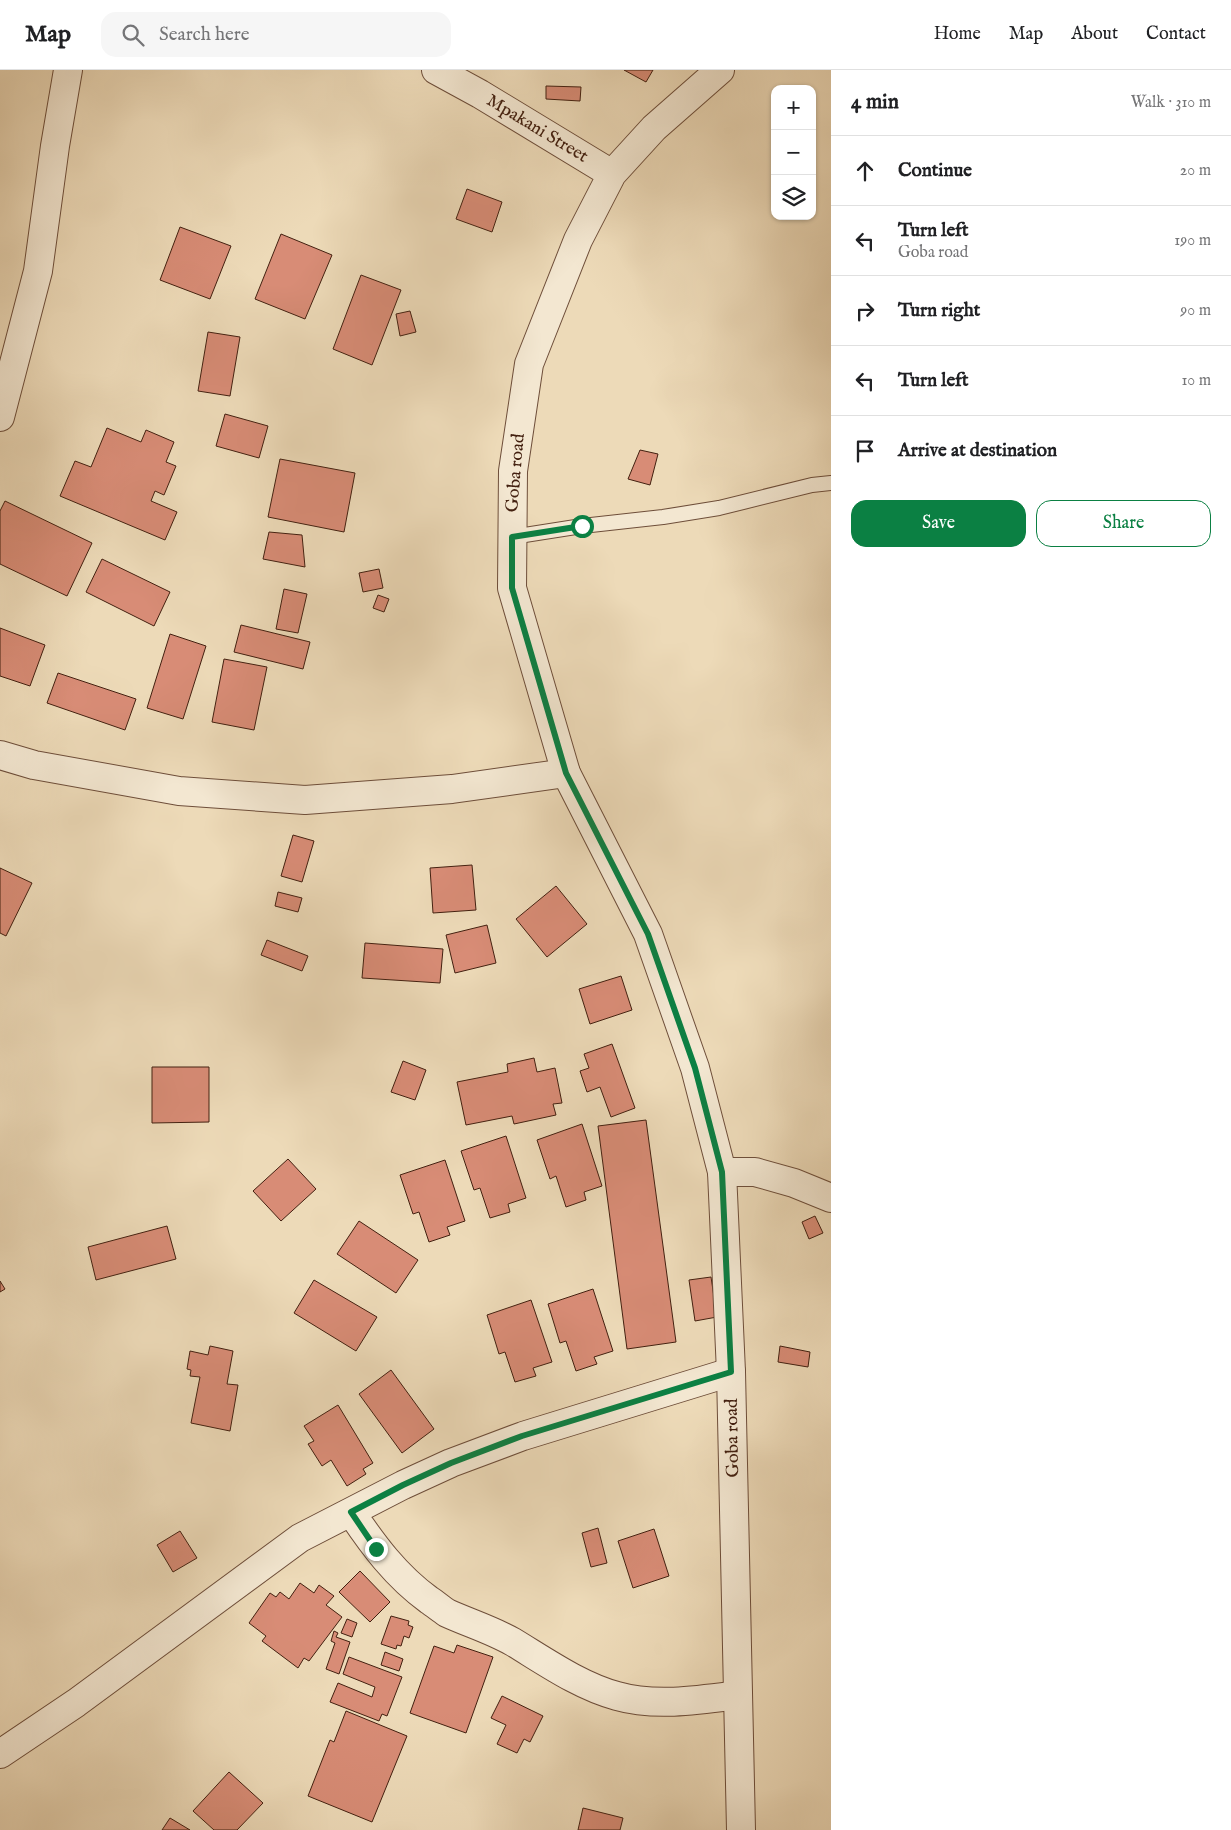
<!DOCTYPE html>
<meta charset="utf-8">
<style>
body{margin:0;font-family:"IM FELL English",serif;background:#f6f6f6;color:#202124}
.controls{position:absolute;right:15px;top:15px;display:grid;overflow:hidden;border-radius:10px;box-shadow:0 1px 4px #0004}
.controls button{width:45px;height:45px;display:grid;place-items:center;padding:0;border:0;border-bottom:1px solid #e0e0e0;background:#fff;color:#202124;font:25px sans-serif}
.stop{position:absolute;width:15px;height:15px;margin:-11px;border:4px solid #0b8043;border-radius:50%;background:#fff}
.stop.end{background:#0b8043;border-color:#fff;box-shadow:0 1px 5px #0008}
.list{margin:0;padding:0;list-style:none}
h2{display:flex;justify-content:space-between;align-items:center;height:65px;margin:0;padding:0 20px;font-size:21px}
h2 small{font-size:16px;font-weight:400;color:#757577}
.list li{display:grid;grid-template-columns:32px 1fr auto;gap:15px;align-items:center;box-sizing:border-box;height:70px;padding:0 20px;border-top:1px solid #e0e0e0}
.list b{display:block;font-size:19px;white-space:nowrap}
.list p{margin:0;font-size:16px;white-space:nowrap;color:#757577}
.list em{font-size:16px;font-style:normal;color:#757577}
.actions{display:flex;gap:10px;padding:15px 20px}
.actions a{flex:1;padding:11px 0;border:1px solid #0b8043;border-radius:15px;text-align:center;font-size:18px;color:#0b8043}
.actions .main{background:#0b8043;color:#fff}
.icon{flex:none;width:28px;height:28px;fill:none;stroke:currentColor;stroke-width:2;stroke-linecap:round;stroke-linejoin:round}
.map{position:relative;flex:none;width:831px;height:1760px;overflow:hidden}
header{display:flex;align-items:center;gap:30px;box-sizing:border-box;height:70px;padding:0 25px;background:#fff;border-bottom:1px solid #e0e0e0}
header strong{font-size:24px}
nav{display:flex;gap:28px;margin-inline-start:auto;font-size:18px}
.search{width:350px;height:45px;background:#f6f6f6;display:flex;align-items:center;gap:12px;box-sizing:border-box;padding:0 18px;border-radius:15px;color:#757577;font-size:19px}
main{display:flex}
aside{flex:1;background:#fff}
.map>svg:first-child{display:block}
.building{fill:#d88c76;stroke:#432010}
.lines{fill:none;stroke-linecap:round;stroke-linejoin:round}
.service-casing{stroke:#6e4e3a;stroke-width:16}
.minor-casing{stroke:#6e4e3a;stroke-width:30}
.tertiary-casing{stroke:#6e4e3a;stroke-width:30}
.service{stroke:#f3e7d1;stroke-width:14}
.minor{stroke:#f3e7d1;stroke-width:28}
.tertiary{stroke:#f3e7d1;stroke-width:28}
.route{stroke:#0b8043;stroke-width:6}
.labels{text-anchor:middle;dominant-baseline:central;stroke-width:5;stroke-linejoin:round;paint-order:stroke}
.street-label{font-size:18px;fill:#432010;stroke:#f3e7d1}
</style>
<header>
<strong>Map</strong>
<div class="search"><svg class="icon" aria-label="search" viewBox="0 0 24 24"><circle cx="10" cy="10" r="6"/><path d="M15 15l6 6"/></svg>Search here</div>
<nav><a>Home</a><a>Map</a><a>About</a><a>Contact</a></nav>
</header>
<main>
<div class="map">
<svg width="831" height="1760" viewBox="0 0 831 1760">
<rect width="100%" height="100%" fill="#eddab8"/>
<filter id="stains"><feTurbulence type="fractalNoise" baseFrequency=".004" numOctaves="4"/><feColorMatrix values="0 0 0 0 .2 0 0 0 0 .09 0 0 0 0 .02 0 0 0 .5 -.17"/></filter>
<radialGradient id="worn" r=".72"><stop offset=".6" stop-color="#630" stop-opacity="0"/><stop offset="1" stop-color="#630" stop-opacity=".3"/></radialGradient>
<path class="building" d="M624,0H653L646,12Z
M546,16L581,17L580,31L546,29Z
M467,119L502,132L492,162L456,149Z
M180,157L231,176L210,229L160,210Z
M281,164L332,185L305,249L255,229Z
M361,205L401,220L372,295L333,279Z
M410,241L416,262L400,266L396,244Z
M208,262L240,267L230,326L198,321Z
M225,344L268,356L259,388L216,376Z
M107,358L141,372L146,360L174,372L166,392L176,396L164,425L155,421L151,431L177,442L165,470L60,426L75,391L91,397Z
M640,380L658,384L650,415L628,409Z
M280,389L355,403L344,462L268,447Z
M5,431L92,473L67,526L0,494V441Z
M269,462L302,465L305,497L263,489Z
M102,489L170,522L154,556L86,522Z
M379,499L383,518L363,522L359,503Z
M284,519L307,524L298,563L276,559Z
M378,525L389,529L384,542L373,538Z
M241,555L310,572L303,599L234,582Z
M0,558L45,575L30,616L0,606Z
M170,564L206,576L183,649L147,638Z
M224,589L267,597L254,660L212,652Z
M58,603L136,629L125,660L47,633Z
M293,765L314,771L302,812L281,806Z
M472,795L476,840L433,843L430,798Z
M0,798L32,813L6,866L0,863Z
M556,816L587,854L547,887L516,849Z
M278,822L302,828L298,842L275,836Z
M487,855L496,893L455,903L446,865Z
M267,870L308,886L302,901L261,885Z
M365,873L443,879L440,913L362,908Z
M621,906L632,940L590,954L579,919Z
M612,974L635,1038L611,1047L600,1017L587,1022L580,1001L589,998L584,984Z
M534,988L537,1002L555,998L562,1033L553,1034L556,1045L514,1054L512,1046L466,1055L457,1012L508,1002L507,994Z
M403,991L426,1000L415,1030L391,1022Z
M152,997H209V1052L152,1053Z
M646,1050L676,1272L627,1279L598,1056Z
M582,1054L602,1116L584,1122L586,1130L566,1137L556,1106L550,1109L537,1070Z
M506,1066L526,1128L508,1134L510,1142L490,1148L480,1118L474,1120L461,1081Z
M288,1089L316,1119L281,1151L253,1121Z
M445,1090L465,1151L447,1157L450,1165L429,1172L419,1142L413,1144L400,1105Z
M815,1146L823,1163L809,1169L802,1152Z
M359,1151L418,1190L396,1223L337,1184Z
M167,1156L176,1189L96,1210L88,1177Z
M711,1207L717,1247L695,1251L689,1210Z
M314,1210L377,1247L356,1281L294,1243Z
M0,1211L5,1219L0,1222Z
M593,1219L613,1281L594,1287L597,1294L576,1301L566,1271L560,1273L548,1234Z
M531,1230L552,1292L533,1298L536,1306L515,1312L505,1282L499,1284L487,1245Z
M210,1276L233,1281L227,1314L238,1315L230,1361L191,1353L200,1307L190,1306L191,1300L187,1299L190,1281L208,1285Z
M780,1276L810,1282L808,1297L778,1292Z
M391,1300L434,1359L402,1383L359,1324Z
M338,1335L373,1393L363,1399L366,1404L347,1416L331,1390L322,1396L308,1374L314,1371L304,1356Z
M598,1458L607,1493L591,1497L582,1463Z
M654,1459L669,1506L633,1518L618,1471Z
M180,1461L197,1488L173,1502L157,1475Z
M360,1501L390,1532L370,1552L339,1522Z
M300,1513L314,1523L319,1515L334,1526L326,1535L342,1547L309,1591L304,1588L298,1598L262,1571L266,1566L249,1553L270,1523L276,1527L280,1522L289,1529Z
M391,1546L409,1551L408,1555L413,1557L409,1568L404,1566L401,1576L397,1575L396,1579L381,1574Z
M347,1549L357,1553L352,1567L341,1563Z
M334,1561L338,1563L336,1567L350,1572L339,1604L326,1599L335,1573L331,1571Z
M457,1575L493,1587L466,1663L410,1643L434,1576L454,1583Z
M385,1582L403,1589L399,1601L381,1595Z
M349,1587L402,1607L387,1646L382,1644L379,1651L330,1632L338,1613L372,1627L375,1617L343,1604Z
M502,1626L543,1646L530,1672L524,1669L517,1683L497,1674L506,1655L491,1648Z
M346,1641L407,1666L372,1752L308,1726L330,1670L334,1672Z
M229,1702L263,1733L237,1760H214L193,1741Z
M583,1738L623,1748L620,1760H578Z
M170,1748L190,1760H162Z"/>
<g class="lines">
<defs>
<path id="service" d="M512,467L582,456L663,447L719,438L812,415L831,413"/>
<path id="minor" d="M0,347L38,201L55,76L68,0
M0,685L34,695L179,721L305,730L452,719L566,703
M722,1102H755L794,1113L831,1128
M351,1442C373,1475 396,1506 429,1530C435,1534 441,1539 447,1543C469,1553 492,1560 513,1572C546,1592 580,1616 617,1626C655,1637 700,1630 738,1625
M0,1684L76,1633L300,1468L403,1415L451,1393L523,1366L731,1302"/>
<path id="tertiary" d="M436,0L480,24L612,104
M720,0L654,58L612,104L578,170L529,294L513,401L512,518L566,703L648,864L695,998L722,1102L731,1302L741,1760"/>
</defs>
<use href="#service" class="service-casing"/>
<use href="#minor" class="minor-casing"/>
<use href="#tertiary" class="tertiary-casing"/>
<use href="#service" class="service"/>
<use href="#minor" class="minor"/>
<use href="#tertiary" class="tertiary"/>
</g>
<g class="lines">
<path class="route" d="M376,1479L351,1442L403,1415L451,1393L522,1366L731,1302L722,1102L695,998L648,864L566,703L512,518V467L582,456"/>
</g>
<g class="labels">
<g class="street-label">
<text transform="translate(537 59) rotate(31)">Mpakani Street</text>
<text transform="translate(516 403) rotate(-85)">Goba road</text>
<text transform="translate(733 1368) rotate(-91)">Goba road</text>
</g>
</g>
<rect width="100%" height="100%" filter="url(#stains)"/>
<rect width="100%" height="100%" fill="url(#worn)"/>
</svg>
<div class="controls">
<button>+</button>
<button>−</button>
<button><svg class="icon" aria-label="layers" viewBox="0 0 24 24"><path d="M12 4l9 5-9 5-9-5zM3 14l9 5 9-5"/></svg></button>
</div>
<div class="stop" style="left:582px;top:456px"></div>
<div class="stop end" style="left:376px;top:1479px"></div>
</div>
<aside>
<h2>4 min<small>Walk · 310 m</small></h2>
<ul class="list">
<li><svg class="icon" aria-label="ahead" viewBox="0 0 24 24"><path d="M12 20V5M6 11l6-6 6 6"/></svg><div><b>Continue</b></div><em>20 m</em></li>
<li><svg class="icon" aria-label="left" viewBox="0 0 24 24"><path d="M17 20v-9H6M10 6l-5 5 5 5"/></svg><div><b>Turn left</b><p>Goba road</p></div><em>190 m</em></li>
<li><svg class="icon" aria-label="right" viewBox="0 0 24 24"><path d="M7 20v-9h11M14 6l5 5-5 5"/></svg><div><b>Turn right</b></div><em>90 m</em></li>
<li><svg class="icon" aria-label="left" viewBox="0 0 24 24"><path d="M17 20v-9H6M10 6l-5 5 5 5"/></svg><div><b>Turn left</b></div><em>10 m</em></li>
<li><svg class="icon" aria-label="arrive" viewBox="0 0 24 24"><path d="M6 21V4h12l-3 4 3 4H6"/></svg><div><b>Arrive at destination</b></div></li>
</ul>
<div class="actions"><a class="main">Save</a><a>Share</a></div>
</aside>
</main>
